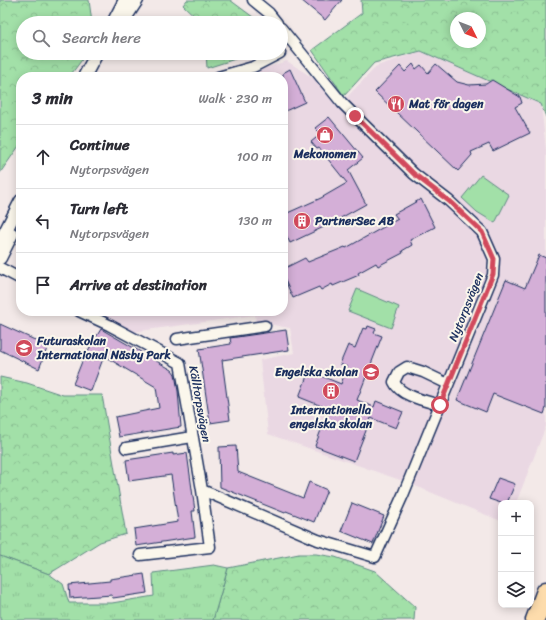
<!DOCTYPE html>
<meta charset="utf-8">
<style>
body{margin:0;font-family:Sriracha,sans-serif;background:#f2f2f3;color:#2b2b33}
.controls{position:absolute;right:12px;bottom:12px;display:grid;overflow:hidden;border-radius:8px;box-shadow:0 2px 10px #0003}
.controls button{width:36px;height:36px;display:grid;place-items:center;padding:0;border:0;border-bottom:1px solid #e1e1e2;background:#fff;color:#2b2b33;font:20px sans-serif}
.compass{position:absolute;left:450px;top:12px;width:36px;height:36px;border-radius:50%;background:#fff;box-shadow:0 2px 10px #0003;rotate:132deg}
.stop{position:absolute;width:12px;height:12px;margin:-9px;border:3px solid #d1495b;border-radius:50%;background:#fff}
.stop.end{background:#d1495b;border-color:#fff;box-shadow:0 1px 4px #0008}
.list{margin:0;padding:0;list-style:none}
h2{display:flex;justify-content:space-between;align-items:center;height:52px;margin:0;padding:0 16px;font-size:17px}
h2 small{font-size:13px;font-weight:400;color:#7c7c81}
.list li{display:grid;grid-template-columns:26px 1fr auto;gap:12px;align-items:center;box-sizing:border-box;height:64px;padding:0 16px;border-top:1px solid #e1e1e2}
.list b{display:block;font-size:15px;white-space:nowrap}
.list p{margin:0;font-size:13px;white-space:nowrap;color:#7c7c81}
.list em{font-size:13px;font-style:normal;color:#7c7c81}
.icon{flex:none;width:22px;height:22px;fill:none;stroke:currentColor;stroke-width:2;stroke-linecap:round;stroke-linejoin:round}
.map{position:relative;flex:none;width:546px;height:620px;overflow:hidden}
.search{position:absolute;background:#fff;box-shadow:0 2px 10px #0003;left:16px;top:16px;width:272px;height:44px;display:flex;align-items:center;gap:10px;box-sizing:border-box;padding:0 14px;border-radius:22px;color:#7c7c81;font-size:15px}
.panel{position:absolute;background:#fff;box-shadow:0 2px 10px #0003;left:16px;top:72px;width:272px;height:244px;border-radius:16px}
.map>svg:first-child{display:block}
.built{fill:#ead8e3}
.forest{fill:url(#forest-crowns);stroke:#5e8883;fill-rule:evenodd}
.park{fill:url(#park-tufts);stroke:#5e8883}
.garden{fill:#a2e0a8;stroke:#5e8883}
.building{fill:#d4afd7;stroke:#1b2f5e}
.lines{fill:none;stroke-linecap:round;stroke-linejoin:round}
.minor-casing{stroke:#1b2f5e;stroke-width:13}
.tertiary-casing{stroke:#1b2f5e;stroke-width:15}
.motorway-casing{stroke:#1b2f5e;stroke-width:21}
.minor{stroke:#fbf7ec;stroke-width:10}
.tertiary{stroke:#fbf7ec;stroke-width:12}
.motorway{stroke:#fddcac;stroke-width:18}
.route{stroke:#d1495b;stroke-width:5}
.labels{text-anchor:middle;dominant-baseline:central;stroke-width:4;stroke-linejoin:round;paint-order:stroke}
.poi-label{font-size:12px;font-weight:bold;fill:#1b2f5e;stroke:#fbf7ec;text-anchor:start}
.street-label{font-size:12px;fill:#1b2f5e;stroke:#fbf7ec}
</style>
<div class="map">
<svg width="546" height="620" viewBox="0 0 546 620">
<defs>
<pattern id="forest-crowns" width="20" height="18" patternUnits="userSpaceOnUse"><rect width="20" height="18" fill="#a2e0a8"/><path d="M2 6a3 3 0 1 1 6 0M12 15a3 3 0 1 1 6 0" fill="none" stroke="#8bc093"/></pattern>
<pattern id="park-tufts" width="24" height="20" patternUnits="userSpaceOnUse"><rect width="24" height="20" fill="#a2e0a8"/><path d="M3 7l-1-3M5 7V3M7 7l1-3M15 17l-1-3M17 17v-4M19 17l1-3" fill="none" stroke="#8bc093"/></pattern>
</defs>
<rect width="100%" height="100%" fill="#f3e9e8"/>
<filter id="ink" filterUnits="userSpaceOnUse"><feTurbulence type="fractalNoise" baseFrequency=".025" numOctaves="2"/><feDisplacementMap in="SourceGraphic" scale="8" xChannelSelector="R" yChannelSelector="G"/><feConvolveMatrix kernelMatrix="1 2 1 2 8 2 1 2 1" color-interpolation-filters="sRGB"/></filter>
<g filter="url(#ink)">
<path class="built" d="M421,51L541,104L546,150V426L516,503H501V521L403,481L268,434L260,360L294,353L290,328L256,322L255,315L125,333L79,311H283V77H237L287,61L345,99L377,66Z"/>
<path class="forest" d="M0,0H89L92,23H23V53H87L69,77H21V143L0,173Z
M187,0H230L261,23H202L183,5Z
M361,0H546V117L541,104L421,51L374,63L344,96L312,50L362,13ZM456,18H480V42H456Z
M206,53H254L207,68Z
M0,377L27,383L63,395H102L126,534L100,542L49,574L0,556Z
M299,554H316L335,557L375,571L415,607L414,620H213L228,568Z"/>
<path class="park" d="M0,556L49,574L63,584L69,603H112L154,596L153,573L214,565L228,568L213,620H0Z"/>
<path class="garden" d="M481,175L509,195L495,223L477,212L462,198Z
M357,289L399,307L391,328L348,311Z"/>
<path class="building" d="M301,0H342L325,20Z
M413,64L416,69L421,65L428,73L436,64L457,82L469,85L486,84L492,80L520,97L522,103L515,107L530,133L493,151L489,144L471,152L472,155L458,171L375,92L400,66L405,72Z
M290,69L305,102L283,112V73Z
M329,117L363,158L348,170L366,204L328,225L290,243L283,228V215L321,198L347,183L319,148L317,149L311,142L321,134L315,128Z
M421,199L435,227L410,240L412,245L402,251L403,253L378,266L376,263L358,273L359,275L333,286L332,284L321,290L319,287L293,298L283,276V269L305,258L308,262L345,247L346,248L398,219L394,214Z
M539,255L546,258V408L544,414L493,394L486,412L457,400L506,280L525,288Z
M0,324L48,346L39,369L0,350Z
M368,326L376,329L374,333L382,336L357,400L374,407L376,401L403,412L396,428L371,418L354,461L315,446L329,409L299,397L309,371L341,384L347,367L340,364L348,345L355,348L363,328L367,329Z
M101,329L172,370L175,374L178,391L181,427L119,437L115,417L159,408L156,387L104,356L91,391L73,384L83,359Z
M286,330L289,350L222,360L230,420L210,423L199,349L231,344L230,338Z
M236,446L238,472L303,498L309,482L327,490L314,522L286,511L285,513L220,487L219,447Z
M173,453V455L187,453L195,511H192L195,537L136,546L134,529L178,522L171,475L129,481L126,460Z
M498,478L515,484L507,503H501L489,499Z
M352,503L384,516L373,544L341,531Z
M144,574L147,593L113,598L112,595L70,598L69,585L110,581V579Z"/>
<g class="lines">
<defs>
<path id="minor" d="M253,0L269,13L277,23
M218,77L253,67L280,53
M0,268L21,279
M79,311L109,325L180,363L202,490L318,540L375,557L403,495L493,275L494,259L482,232L449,201L414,174L342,103L281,28
M177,339L265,326
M440,405C426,401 400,396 394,382L399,372L407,367L423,372L448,384
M126,448L192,437
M140,555L210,547L202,490"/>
<path id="tertiary" d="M113,23L125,0
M122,23L137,0
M84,77L97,53
M0,242L21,201
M0,258L12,234"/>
<path id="motorway" d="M535,620L546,591"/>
</defs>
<use href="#minor" class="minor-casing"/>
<use href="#tertiary" class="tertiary-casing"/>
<use href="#motorway" class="motorway-casing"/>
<use href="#minor" class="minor"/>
<use href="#tertiary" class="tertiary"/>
<use href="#motorway" class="motorway"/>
</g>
</g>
<g class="lines" filter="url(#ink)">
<path class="route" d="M355,116L414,174L449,201L482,232L494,259L493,274L440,405"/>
</g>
<defs>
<symbol id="restaurant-disc" viewBox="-11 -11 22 22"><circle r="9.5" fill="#d1495b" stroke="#fbf7ec"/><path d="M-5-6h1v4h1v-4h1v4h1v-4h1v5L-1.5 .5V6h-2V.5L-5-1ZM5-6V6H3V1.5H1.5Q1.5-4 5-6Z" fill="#fff"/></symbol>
<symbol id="shop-disc" viewBox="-11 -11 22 22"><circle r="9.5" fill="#d1495b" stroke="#fbf7ec"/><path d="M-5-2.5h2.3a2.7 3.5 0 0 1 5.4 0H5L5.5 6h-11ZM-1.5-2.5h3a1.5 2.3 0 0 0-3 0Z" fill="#fff"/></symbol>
<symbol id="building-disc" viewBox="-11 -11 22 22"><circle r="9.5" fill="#d1495b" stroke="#fbf7ec"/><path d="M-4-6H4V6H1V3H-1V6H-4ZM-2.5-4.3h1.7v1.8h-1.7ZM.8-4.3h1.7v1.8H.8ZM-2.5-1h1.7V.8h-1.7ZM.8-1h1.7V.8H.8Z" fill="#fff"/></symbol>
<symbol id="school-disc" viewBox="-11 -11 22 22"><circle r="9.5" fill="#d1495b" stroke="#fbf7ec"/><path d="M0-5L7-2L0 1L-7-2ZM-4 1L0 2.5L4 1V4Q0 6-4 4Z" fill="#fff"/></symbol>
</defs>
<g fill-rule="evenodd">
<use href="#restaurant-disc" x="386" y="94" width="20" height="20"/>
<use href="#shop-disc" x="315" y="125" width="20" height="20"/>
<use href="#building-disc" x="292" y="211" width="20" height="20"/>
<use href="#school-disc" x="14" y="338" width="20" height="20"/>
<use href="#school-disc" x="361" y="362" width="20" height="20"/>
<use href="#building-disc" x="321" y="381" width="20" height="20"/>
</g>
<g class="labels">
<g class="poi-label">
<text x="409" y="104">Mat för dagen</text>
<text x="325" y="154" text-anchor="middle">Mekonomen</text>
<text x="315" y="221">PartnerSec AB</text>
<text x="37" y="341">Futuraskolan<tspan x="37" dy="14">International Näsby Park</tspan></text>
<text x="358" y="372" text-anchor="end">Engelska skolan</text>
<text x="331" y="410" text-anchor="middle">Internationella<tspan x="331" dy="14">engelska skolan</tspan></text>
</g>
<g class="street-label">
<text transform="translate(466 307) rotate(-68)">Nytorpsvägen</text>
<text transform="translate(200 404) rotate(80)">Källtorpsvägen</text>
</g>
</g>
</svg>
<div class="controls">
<button>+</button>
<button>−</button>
<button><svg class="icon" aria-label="layers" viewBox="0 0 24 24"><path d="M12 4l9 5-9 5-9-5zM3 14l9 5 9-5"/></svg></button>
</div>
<svg class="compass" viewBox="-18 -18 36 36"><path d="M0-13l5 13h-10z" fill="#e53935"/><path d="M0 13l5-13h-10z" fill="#7c7c81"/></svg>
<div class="stop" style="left:440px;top:405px"></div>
<div class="stop end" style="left:355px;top:116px"></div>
<div class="search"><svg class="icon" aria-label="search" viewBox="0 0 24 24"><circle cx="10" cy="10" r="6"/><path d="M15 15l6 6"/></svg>Search here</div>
<section class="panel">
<h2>3 min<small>Walk · 230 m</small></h2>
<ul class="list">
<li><svg class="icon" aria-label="ahead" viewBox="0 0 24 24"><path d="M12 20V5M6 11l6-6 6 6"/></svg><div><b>Continue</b><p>Nytorpsvägen</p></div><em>100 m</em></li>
<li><svg class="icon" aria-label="left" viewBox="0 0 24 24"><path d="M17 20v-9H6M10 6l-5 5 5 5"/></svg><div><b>Turn left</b><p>Nytorpsvägen</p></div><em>130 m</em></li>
<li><svg class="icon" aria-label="arrive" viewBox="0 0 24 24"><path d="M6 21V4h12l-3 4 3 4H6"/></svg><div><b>Arrive at destination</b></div></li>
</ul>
</section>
</div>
